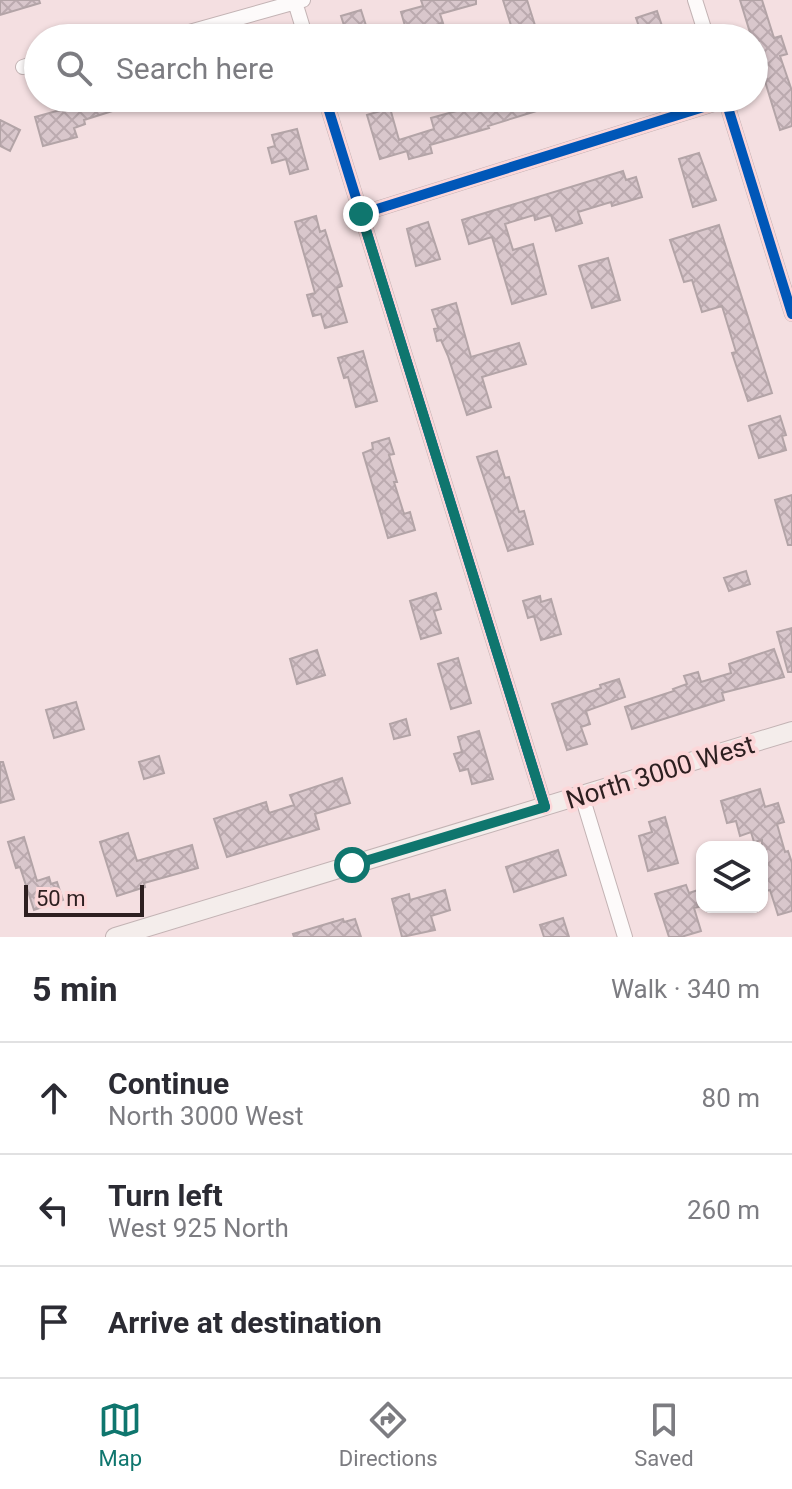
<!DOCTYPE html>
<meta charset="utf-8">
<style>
body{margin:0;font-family:Roboto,sans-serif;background:#f7f7f7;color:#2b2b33}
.controls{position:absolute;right:24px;bottom:24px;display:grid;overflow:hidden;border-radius:16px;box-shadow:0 2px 6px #0004}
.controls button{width:72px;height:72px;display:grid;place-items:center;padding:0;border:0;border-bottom:2px solid #e1e1e2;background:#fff;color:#2b2b33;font:40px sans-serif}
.scale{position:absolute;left:24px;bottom:20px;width:120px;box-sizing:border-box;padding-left:8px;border:4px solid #2d1f20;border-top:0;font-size:22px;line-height:28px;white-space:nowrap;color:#2d1f20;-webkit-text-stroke:6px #fcd7d9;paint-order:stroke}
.stop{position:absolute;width:24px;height:24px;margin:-18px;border:6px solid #0f766e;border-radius:50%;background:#fff}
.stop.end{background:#0f766e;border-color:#fff;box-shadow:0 2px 8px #0008}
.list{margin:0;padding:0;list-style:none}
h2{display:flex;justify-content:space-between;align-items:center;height:104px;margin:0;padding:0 32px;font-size:34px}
h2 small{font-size:26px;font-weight:400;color:#7c7c81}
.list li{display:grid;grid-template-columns:52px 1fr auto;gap:24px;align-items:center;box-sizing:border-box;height:112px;padding:0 32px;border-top:2px solid #e1e1e2}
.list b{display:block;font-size:30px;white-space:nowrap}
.list p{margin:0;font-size:26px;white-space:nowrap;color:#7c7c81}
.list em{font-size:26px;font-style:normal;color:#7c7c81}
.icon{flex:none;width:44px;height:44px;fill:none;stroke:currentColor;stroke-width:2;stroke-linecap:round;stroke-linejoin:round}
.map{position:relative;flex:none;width:792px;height:937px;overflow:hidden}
.search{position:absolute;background:#fff;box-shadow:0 2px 6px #0004;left:24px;right:24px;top:24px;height:88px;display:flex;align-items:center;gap:20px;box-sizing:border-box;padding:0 28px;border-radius:44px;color:#7c7c81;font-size:30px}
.sheet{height:440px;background:#fff}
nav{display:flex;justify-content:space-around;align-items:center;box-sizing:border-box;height:112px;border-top:2px solid #e1e1e2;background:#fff;font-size:22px;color:#7c7c81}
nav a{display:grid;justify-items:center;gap:4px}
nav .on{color:#0f766e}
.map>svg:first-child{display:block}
.building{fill:url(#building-cross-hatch);stroke:#b3a4a7;stroke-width:2}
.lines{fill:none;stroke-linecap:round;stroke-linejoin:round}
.minor-casing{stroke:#c3b3b4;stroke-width:16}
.secondary-casing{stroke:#c3b3b4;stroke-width:20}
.minor{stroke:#fdfafa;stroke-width:14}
.secondary{stroke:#f4edeb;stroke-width:18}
.cycleway-casing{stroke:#fcd7d9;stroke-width:15}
.cycleway{stroke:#0057b8;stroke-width:10}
.route{stroke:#0f766e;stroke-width:10}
.labels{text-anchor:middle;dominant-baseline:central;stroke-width:8;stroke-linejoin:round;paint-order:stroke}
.street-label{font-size:26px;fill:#2d1f20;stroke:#fcd7d9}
</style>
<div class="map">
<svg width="792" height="937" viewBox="0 0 792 937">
<defs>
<pattern id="building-cross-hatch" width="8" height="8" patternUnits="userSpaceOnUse" patternTransform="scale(2)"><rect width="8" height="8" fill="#d9c7cc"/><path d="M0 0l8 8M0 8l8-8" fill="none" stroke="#bbaaaf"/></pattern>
</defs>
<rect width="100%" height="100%" fill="#f4dfe1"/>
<path class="building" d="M0,0H39L40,3L0,15Z
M421,0H476V4L440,14L443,23L407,33L401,12L423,6Z
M503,0H527L538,35L515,38Z
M740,0H762L774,38L781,36L787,54L780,56L792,91V126L780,130Z
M361,10L370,38H348L341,16Z
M657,11L666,38H643L636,18Z
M104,98H144V101L84,120L85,124L74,128L77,137L43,146L35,117Z
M504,98H568L569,101L488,126L489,128L430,145L432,153L409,159L407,151L380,159L367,115L390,108L399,140L434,129L431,118Z
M0,120L20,130L10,151L0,146Z
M297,129L308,169L290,174L286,159L272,163L268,148L275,146L272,135Z
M699,153L716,200L693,207L679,159Z
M623,171L626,180L636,177L642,197L612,206L611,202L578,212L582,223L556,231L551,215L535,220L534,215L505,224L513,250L533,244L546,294L512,304L492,237L469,244L462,220Z
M316,216L320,232L325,230L337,269L342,286L337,288L347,322L325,328L321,314L313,316L307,295L315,293L295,222Z
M428,222L440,259L416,266L407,229Z
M719,225L772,393L748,401L732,353L736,352L722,306L702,312L692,280L684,282L670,240Z
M608,258L620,300L592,308L579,266Z
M456,303L471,357L519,343L526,364L482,377L491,407L467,415L448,356L441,340L437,341L434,329L438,328L432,310Z
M363,351L377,401L356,407L348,377L344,378L338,358Z
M780,416L786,435L782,436L786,450L759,458L749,426Z
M389,438L394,454L389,455L397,482H394L404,514L410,512L415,530L388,538L363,453L373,449L372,443Z
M497,451L505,478L509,477L519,512L524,511L533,544L508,551L477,457Z
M792,495V545H788L775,500Z
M746,571L750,584L729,591L724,578Z
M436,593L441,609L434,611L441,633L421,639L410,601Z
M540,596L541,602L551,599L561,634L541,640L534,616L528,618L523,601Z
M792,628V672H788L777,632Z
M774,649L784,677L722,693L724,700L632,729L625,707L674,691L673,689L687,684L684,676L698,672L701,682L731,673L729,664Z
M317,650L325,675L297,684L290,659Z
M458,658L471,703L451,709L438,664Z
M619,679L625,697L586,711L590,724L581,727L587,744L567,750L552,704L601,688L600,685Z
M76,702L84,729L54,738L46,710Z
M406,719L410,735L394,739L390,724Z
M479,731L493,779L472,784L468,769L460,771L454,754L462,752L458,737Z
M159,756L164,773L144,779L139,762Z
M0,762H3L14,799L0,803Z
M342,778L350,803L315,814L319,829L227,857L214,819L266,802L269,813L294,805L290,795Z
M760,789L765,807L778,803L784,822L777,824L785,852L788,851L792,863V911L778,915L770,890L762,892V840L754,842L751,832L740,836L736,821L727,823L721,801Z
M665,817L678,863L648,871L639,836L652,832L649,822Z
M128,833L137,861L192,845L198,868L144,883L145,887L117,896L100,842Z
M24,837L37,881L49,877L51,884L57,882L63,900L34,910L20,867L16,868L8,842Z
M558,850L566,875L514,892L506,867Z
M686,885L689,893L698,890L702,906L694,908L701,931L681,937H669L655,894Z
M445,890L450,910L431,916L435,930L402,937L392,899L409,894L410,900Z
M563,918L569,937H544L540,925Z
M343,919L344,922L355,919L361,937H294L293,934Z"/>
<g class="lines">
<defs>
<path id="minor" d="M695,0L707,38
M295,2L306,38
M168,38L303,0
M23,67L38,62
M325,98L545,807
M725,98L792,314
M361,214L726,100
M582,796L625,937"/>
<path id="secondary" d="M115,937L792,731"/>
</defs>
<use href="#minor" class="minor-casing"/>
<use href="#secondary" class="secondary-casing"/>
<use href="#minor" class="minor"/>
<use href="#secondary" class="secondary"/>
<defs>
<path id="cycleway" d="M325,98L545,807
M725,98L792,314
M361,214L726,100"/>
</defs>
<use href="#cycleway" class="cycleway-casing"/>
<use href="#cycleway" class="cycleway"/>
</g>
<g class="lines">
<path class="route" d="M352,865L545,807L361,214"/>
</g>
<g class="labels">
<g class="street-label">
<text transform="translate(660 772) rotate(-17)">North 3000 West</text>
</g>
</g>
</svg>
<div class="controls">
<button><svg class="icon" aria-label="layers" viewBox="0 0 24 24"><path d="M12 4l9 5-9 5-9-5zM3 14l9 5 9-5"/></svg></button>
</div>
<div class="scale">50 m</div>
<div class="stop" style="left:352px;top:865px"></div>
<div class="stop end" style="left:361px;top:214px"></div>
<div class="search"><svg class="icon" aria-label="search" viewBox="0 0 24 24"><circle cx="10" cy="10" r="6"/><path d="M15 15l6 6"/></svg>Search here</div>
</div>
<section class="sheet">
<h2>5 min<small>Walk · 340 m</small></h2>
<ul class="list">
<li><svg class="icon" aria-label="ahead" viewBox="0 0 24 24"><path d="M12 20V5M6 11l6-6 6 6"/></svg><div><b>Continue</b><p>North 3000 West</p></div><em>80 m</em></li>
<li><svg class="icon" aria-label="left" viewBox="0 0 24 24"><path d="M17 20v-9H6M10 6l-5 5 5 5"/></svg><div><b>Turn left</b><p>West 925 North</p></div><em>260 m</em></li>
<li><svg class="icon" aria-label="arrive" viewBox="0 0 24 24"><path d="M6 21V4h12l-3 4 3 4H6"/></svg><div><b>Arrive at destination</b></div></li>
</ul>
</section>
<nav>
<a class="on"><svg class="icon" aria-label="map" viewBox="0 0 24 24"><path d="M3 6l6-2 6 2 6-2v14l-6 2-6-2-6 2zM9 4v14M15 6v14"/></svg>Map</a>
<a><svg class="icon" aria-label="directions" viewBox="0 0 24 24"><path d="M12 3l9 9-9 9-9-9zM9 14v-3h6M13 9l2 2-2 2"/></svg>Directions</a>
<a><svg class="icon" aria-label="saved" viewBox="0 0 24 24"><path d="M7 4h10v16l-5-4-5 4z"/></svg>Saved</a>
</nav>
